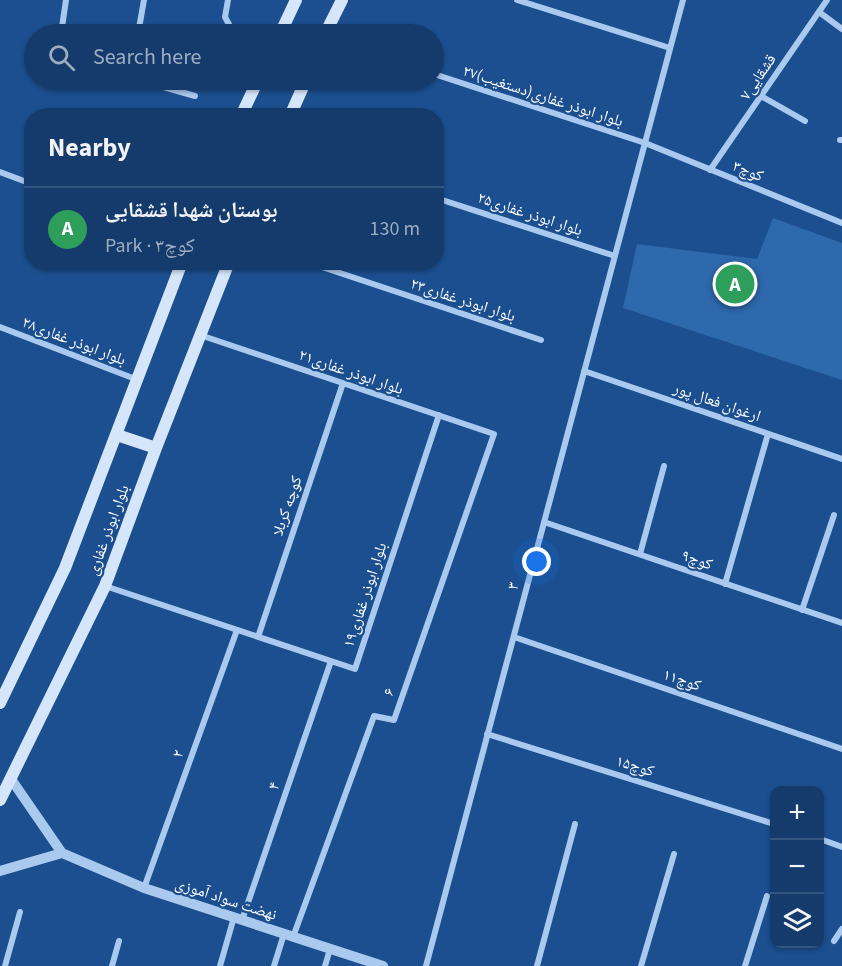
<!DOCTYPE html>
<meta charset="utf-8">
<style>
body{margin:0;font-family:"Source Sans 3","Noto Naskh Arabic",sans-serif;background:#214673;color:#f1f3f6}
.controls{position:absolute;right:18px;bottom:18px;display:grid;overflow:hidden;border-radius:12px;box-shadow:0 2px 4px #0004}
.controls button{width:54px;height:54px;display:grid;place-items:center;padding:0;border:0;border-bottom:2px solid #33557e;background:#143b6b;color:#f1f3f6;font:30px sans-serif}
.you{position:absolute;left:537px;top:562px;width:21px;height:21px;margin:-15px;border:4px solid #fff;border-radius:50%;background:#1a73e8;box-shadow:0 0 0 9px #1a73e833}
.badge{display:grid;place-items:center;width:39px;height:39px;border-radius:50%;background:#ffd166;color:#fff;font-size:20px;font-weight:700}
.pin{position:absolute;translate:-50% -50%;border:3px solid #fff;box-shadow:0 2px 6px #0006}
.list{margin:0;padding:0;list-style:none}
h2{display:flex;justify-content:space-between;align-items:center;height:78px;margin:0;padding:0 24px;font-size:26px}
h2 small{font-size:20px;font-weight:400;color:#9dadc1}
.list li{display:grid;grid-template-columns:39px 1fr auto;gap:18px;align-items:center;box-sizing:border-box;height:84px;padding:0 24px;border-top:2px solid #33557e}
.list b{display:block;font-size:22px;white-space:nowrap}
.list p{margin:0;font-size:20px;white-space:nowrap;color:#9dadc1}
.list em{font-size:20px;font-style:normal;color:#9dadc1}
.icon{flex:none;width:33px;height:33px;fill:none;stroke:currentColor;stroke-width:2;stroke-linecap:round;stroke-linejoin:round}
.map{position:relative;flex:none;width:842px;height:966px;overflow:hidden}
.search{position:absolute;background:#143b6b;box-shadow:0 2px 4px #0004;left:24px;top:24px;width:420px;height:66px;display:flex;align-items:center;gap:15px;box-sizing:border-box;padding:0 21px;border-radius:33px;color:#9dadc1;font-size:22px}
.panel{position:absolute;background:#143b6b;box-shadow:0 2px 4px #0004;left:24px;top:108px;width:420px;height:162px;border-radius:24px}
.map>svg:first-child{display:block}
.green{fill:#2e69ad}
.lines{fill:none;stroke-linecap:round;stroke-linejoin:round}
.minor{stroke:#a9c9ee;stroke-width:6}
.tertiary{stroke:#a9c9ee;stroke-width:10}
.secondary{stroke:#d6e6fa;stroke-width:12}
.labels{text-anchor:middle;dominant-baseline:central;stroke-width:4.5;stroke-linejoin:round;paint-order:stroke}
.street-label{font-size:16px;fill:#fff;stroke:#1b4f8f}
</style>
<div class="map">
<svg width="842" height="966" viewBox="0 0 842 966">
<rect width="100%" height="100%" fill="#1b4f8f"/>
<path class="green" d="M773,218L842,243V380L623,308L637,244L757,259Z"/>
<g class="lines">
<path class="minor" d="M228,0L225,17L234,34
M517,0L670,48
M819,12L842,29
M61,34L66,0
M138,34L144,0
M434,74L645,143L842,223
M139,80L195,96
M761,96L805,121
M840,140H842
M710,170L827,0
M0,172L32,184
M436,198L615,256
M307,262L541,340
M0,327L138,380
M200,335L494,434L394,720L374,716L293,937
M584,371L842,459
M544,522L842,623
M640,554L664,466
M725,584L768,434
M105,586L355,669L439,415
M802,610L834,515
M258,637L343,383
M514,637L842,749
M487,734L774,824
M820,839L842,847
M144,888L237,630
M242,920L331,661
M834,941L842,929
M5,966L20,912
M112,966L119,941
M220,966L234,917
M274,966L284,934
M325,966L330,949
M426,966L683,0
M537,966L575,824
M641,966L674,854
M745,966L767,896"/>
<path class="tertiary" d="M11,779L62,853
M62,853L144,888L383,966
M0,871L62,853"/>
<path class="secondary" d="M280,34L296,0
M325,34L342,0
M241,116L258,80
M290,116L306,80
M117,435L156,448
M0,703L65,568L182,262
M0,800L105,586L156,448L229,262"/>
</g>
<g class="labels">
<g class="street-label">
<text transform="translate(758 77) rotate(-56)">۷قشقایی</text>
<text transform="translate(543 96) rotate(18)">۲۷بلوار ابوذر غفاری(دستغیب)</text>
<text transform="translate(748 171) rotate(22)">۳کوچ</text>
<text transform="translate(530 214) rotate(18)">بلوار ابوذر غفاری۲۵</text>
<text transform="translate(463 300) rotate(18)">بلوار ابوذر غفاری۲۳</text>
<text transform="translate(74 341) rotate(21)">بلوار ابوذر غفاری۲۸</text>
<text transform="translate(351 372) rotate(19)">۲۱بلوار ابوذر غفاری</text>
<text transform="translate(717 402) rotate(19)">ارغوان فعال پور</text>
<text transform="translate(287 506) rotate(-71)">کوچه کربلا</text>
<text transform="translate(108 530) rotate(-70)">بلوار ابوذر غفاری</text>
<text transform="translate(697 560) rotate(19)">۹کوچ</text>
<text transform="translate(513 586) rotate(-75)">۳</text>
<text transform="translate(365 595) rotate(-72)">بلوار ابوذر غفاری۱۹</text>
<text transform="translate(682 680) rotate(19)">۱۱کوچ</text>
<text transform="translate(389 692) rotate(-71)">۶</text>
<text transform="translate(178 754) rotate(-70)">۲</text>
<text transform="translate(635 766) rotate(17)">۱۵کوچ</text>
<text transform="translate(274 786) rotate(-71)">۴</text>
<text transform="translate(226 899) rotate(18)">نهضت سواد آموزی</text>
</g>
</g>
</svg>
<div class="controls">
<button>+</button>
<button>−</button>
<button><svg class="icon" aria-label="layers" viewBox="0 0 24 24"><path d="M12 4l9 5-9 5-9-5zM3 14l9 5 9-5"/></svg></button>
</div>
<div class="you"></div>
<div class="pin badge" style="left:735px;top:284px;background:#2e9e5b">A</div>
<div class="search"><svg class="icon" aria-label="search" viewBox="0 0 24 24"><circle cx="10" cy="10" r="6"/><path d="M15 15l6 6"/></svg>Search here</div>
<section class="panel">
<h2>Nearby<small></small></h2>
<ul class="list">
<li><span class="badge" style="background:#2e9e5b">A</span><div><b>بوستان شهدا قشقایی</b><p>Park · ۳کوچ</p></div><em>130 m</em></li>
</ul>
</section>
</div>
